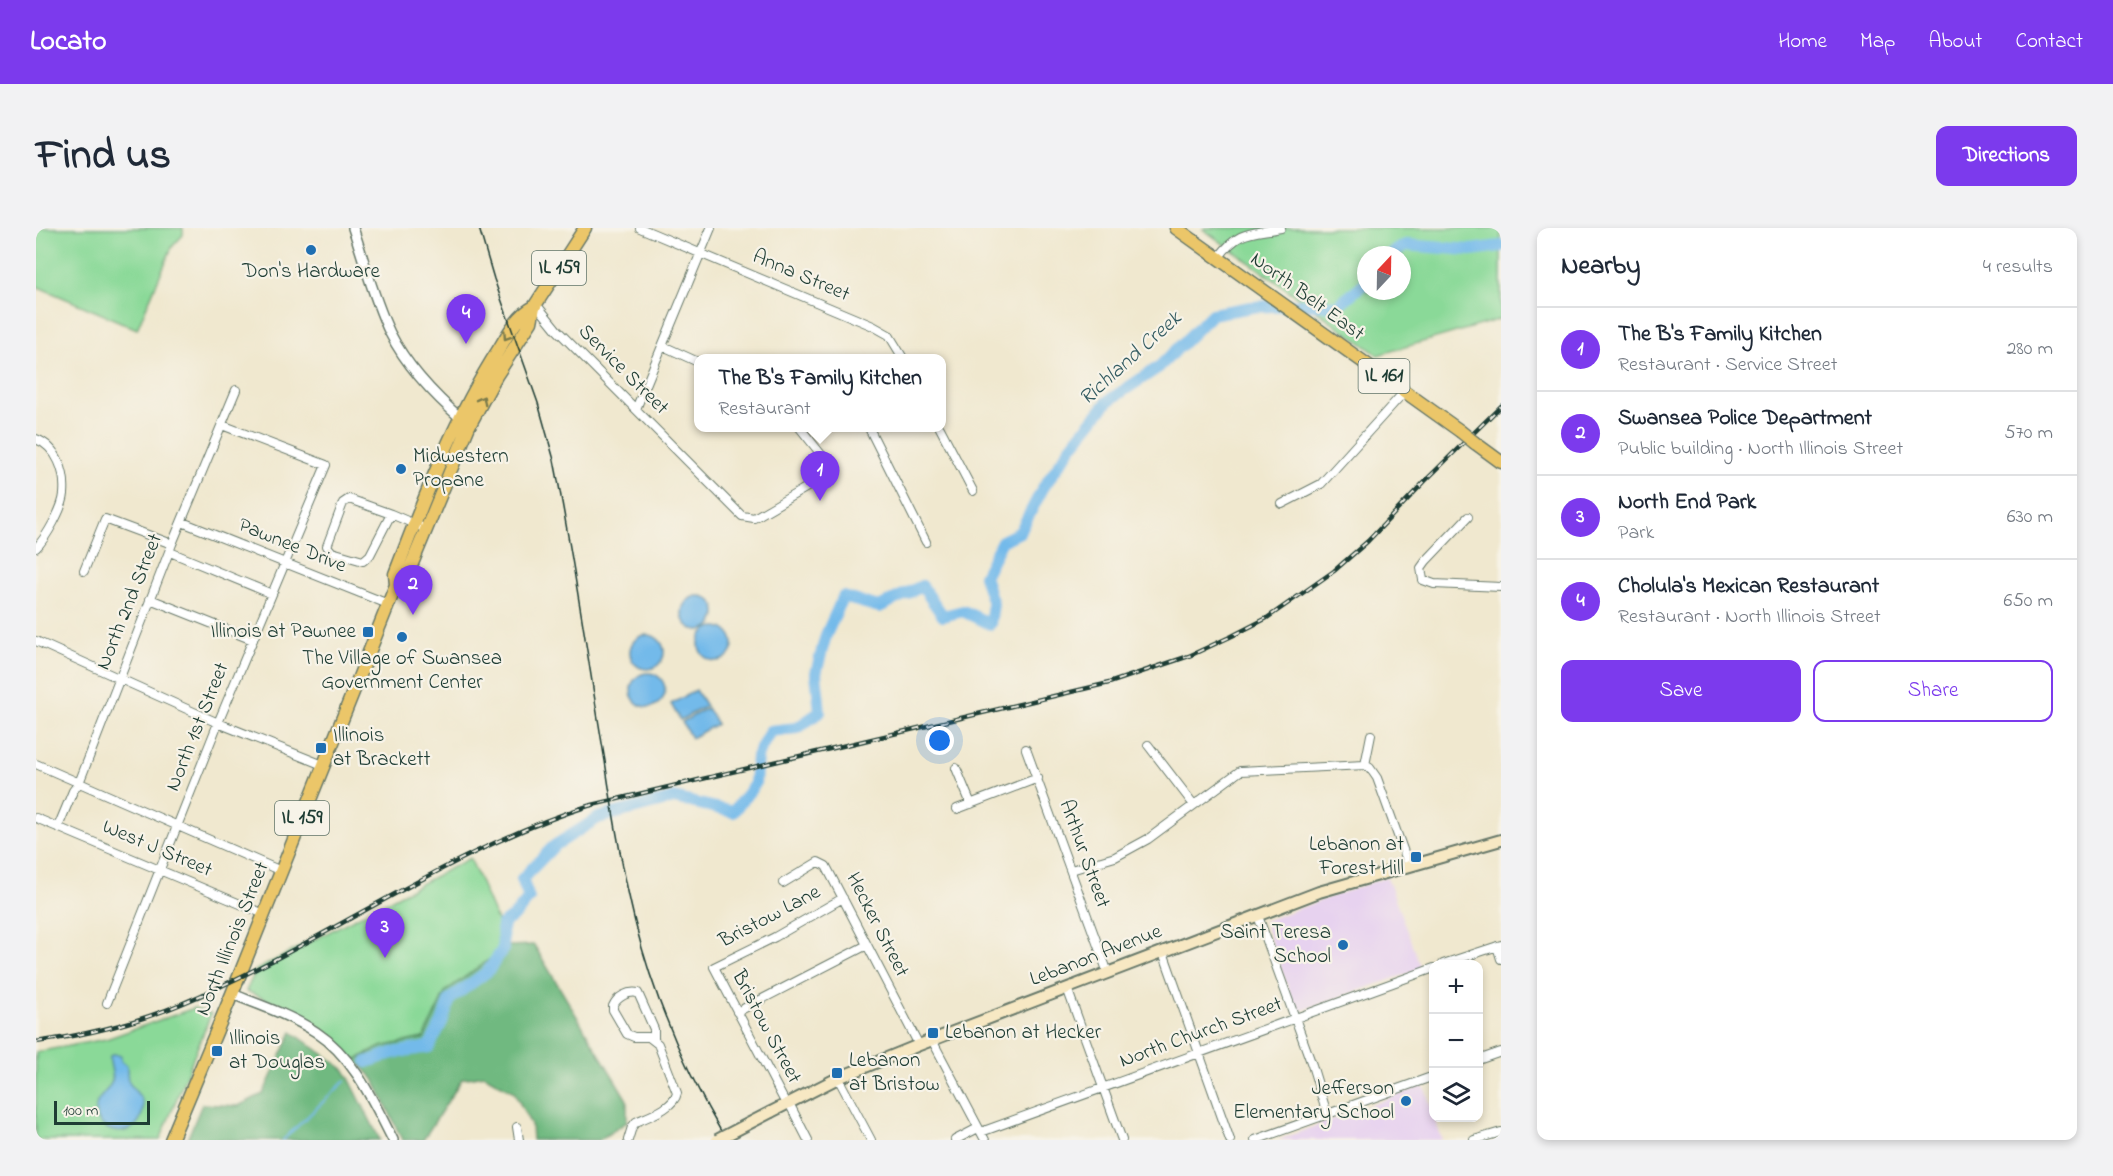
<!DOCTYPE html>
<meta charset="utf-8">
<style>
body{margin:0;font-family:"Indie Flower",sans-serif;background:#f2f2f3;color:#1f2937}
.controls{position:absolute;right:18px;bottom:18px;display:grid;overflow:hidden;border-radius:12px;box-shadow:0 3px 9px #0003}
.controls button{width:54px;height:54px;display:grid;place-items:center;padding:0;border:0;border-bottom:2px solid #e0e1e3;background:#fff;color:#1f2937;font:30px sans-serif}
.compass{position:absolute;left:1321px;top:18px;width:54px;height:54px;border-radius:50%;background:#fff;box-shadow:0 3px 9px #0003;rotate:22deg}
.scale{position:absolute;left:18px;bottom:15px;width:96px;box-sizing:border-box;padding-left:6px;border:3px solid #1f3d34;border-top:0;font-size:16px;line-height:21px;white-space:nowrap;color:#1f3d34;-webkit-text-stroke:4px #f7f3e8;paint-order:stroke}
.you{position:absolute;left:904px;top:513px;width:21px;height:21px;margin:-15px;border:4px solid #fff;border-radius:50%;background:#1a73e8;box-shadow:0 0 0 9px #1a73e833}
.badge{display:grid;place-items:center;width:39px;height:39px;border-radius:50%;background:#7c3aed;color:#fff;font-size:20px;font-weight:700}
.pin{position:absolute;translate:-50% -50px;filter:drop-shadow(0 2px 3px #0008)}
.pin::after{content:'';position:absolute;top:32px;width:21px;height:18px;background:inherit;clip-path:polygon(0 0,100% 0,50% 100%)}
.popup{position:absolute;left:658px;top:126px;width:252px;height:78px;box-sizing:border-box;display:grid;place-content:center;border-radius:12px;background:#fff;filter:drop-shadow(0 2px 4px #0005);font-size:20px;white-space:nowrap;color:#747a83}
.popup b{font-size:22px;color:#1f2937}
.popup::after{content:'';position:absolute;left:50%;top:100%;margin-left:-12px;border:12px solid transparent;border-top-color:#fff}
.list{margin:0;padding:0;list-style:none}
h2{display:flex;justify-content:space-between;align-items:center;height:78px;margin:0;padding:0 24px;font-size:26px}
h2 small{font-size:20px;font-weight:400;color:#747a83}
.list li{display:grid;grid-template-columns:39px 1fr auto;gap:18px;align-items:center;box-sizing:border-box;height:84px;padding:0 24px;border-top:2px solid #e0e1e3}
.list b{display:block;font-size:22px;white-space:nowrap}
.list p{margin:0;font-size:20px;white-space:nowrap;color:#747a83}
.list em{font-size:20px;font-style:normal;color:#747a83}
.actions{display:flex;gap:12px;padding:18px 24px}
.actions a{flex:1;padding:14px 0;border:2px solid #7c3aed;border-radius:12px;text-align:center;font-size:21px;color:#7c3aed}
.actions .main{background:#7c3aed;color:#fff}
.icon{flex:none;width:33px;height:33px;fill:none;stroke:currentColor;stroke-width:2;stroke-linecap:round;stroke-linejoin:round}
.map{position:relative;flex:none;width:1465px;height:912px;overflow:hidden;border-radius:12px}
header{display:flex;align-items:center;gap:36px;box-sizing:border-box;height:84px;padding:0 30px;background:#7c3aed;color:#fff}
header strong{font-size:28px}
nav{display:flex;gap:33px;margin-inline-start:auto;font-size:21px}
.intro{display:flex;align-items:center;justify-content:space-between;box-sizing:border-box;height:144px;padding:0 36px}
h1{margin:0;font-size:42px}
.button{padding:15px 27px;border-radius:12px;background:#7c3aed;color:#fff;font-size:21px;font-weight:700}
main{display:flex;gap:36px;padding:0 36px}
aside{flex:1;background:#fff;border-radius:12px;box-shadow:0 3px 9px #0003}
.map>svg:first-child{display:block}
.built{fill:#e7d2ef}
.green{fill:#8ad998;stroke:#548b66;stroke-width:1.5;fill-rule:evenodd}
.forest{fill:#6fb980;stroke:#477b5a;stroke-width:1.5}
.water{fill:#73baea;stroke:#497c8f;stroke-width:1.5}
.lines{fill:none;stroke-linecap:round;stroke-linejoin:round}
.stream{stroke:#73baea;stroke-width:2}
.river{stroke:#73baea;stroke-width:12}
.minor-casing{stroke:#68796a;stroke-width:10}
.tertiary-casing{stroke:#68796a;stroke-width:12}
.secondary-casing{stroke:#68796a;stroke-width:14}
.primary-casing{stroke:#68796a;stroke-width:15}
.minor{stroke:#fff;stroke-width:8}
.tertiary{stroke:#fff;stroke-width:9}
.secondary{stroke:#f7e8c3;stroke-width:10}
.primary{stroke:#ebc669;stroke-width:12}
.tram{stroke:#1f3d34;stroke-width:1.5}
.rail-casing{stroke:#1f3d34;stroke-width:4.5}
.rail{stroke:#f7f3e8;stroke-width:2;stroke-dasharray:7;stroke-linecap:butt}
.secondary-bridge-casing{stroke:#68796a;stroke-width:14;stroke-linecap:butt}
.primary-bridge-casing{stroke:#68796a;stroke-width:15;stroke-linecap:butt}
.secondary-bridge{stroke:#f7e8c3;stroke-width:10}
.primary-bridge{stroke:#ebc669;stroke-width:12}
.oneway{stroke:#7b7b4c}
.poi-dot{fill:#1f6fb2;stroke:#f7f3e8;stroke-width:2}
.labels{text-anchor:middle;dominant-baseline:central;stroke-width:4.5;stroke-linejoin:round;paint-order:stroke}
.shield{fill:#f7f3e8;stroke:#60746a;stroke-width:1.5}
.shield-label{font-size:20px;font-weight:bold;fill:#1f3d34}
.poi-label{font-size:21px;fill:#1f3d34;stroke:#f7f3e8;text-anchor:start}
.street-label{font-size:21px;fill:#1f3d34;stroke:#f7f3e8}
.water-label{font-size:22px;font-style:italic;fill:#345c62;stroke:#f7f3e8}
</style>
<header>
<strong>Locato</strong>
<nav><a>Home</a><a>Map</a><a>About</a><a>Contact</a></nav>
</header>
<div class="intro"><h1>Find us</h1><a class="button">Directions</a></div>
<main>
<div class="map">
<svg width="1465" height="912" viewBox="0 0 1465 912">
<rect width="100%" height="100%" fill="#f7f3e8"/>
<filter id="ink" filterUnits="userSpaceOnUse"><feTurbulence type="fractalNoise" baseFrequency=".0167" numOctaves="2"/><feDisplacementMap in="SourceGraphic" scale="12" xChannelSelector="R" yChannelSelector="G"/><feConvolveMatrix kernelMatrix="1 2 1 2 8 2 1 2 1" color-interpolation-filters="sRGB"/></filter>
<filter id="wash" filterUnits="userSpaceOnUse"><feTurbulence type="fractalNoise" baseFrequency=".008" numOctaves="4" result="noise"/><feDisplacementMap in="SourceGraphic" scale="24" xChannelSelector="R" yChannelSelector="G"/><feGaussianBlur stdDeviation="1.35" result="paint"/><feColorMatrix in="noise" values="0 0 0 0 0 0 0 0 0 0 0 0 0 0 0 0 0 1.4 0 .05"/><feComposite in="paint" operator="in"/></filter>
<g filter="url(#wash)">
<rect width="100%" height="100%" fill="#f0e8cf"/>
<path class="built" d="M1351,649L1385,741L1261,784L1228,693Z
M1386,858L1389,860L1406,912H1242Z"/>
<path class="green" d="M0,0H147V7L136,19L101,101L0,58Z
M1171,0H1465V91L1342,127L1167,1ZM1330,27H1366V63H1330Z
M434,630L472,718L410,763L388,810L345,819L319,832L281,798L252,781L210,763L220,742Z
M158,780L175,786L124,912H0V824L70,811Z"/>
<path class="forest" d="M498,717L591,872V894L563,912H496L495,897L478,864L448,847L426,851L387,912H366L338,851L319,832L345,819L388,810L410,763L472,718Z
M256,804L309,842L344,912H151L166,876L202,878L227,866Z"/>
<path class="water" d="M646 385a17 17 0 1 1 34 0a17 17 0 1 1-34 0Z
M663 416a17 17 0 1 1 34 0a17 17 0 1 1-34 0Z
M594 424a17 17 0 1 1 34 0a17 17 0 1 1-34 0Z
M595 462a17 17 0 1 1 34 0a17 17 0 1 1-34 0Z
M660,462L670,478L644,492L635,476Z
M671,480L681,496L655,510L646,494Z
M78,826L85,828V833L91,838C91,843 91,848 92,852C96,863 108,867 107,880C105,912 62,910 60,883C58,871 71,865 75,855C80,847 72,837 74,828Z"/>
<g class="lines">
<path class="stream" d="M247,912L309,853"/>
<path class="river" d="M1353,27L1370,17L1435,22L1465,18
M331,834L356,825L393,819L406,794L414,771L452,743L467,721L466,696L479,687L493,670L486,651L518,618L562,590L638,570L697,584L719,556L721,528L734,503L761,500L784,484L780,445L790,407L807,369L843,379L886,358L907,388L927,383L954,396L957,376L948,348L966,313L984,304L1007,260L1035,219L1072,173L1123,139L1176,86L1216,79L1277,76L1301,78L1330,54"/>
</g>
</g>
<g filter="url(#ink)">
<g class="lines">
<defs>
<path id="minor" d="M604,0L837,98L853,107L867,130
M1183,29C1203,2 1214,6 1245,0
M500,76L521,102L706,288L718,290L785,251L791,243L788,230L764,200
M627,118L662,134
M600,181L675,0
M833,200L890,314
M904,200L937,263
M0,211C21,219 30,244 28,266C27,280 10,310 0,320
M313,271L355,286L334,327L327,333L296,324L291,318L307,275Z
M1246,276L1285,256L1369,163
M355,286L390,301
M1432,289L1390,333L1385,340L1387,352L1398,356L1465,359
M146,294L352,376
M134,324L236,366
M48,343L69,291L136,316
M114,371L217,412
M0,413L182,495L287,537
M1112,517L1158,577
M990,521L1072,745
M0,536L245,643
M1329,537L1335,507
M920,540L935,576
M921,581L1002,550
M0,590L228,686
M22,599L37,563L43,555L136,316L200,162
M1035,642L1079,629L1112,611L1204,543L1329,537L1334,540L1341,550L1373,638
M747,655L782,634L790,638L883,817
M1222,688L1276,837L1291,886
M1461,718L1465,731
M1127,724L1194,912
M1407,736L1465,717
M1031,760L1086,912
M71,775L182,495L290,237L186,197
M701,784L831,717
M896,812L949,912
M1442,832L1465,824
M802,850L835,912
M753,875L772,912
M750,876L678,739L739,709L807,670
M481,899L483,912
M945,904L1398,740
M592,912L596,899L600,894C613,888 638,880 641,865L622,816L613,809H598L591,806L577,782V778C581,769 592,763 602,765L618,801V812
M919,912L942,900
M1219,912L1398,848
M1438,912L1465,904"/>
<path id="tertiary" d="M317,0C329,35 338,72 354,105C371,139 401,170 429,194
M196,766C224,777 254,787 280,804C318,829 337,873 357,912"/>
<path id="secondary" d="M735,884L802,850L883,817L1283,664L1465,612"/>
<path id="primary" d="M1140,0L1424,203
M1439,215L1465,234
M360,357L370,350L433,198L460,148L495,94L498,79L549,0
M135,912L196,766L360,357L359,346C389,268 418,191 463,121C472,106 482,87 498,79"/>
</defs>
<use href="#minor" class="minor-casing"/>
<use href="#tertiary" class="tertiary-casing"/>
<use href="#secondary" class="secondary-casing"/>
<use href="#primary" class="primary-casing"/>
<use href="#minor" class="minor"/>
<use href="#tertiary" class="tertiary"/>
<use href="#secondary" class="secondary"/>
<use href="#primary" class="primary"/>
<path class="tram" d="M443,0L458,51L502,175L518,232C538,332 552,433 569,533C577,587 586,641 599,694C618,771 650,844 690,912"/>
<defs>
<path id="rail" d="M0,814C49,807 98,796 145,776C284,718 408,624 552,578L1073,455L1153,428L1196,408L1231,390L1298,343L1332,313L1389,253L1465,178"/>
</defs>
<use href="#rail" class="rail-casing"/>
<use href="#rail" class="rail"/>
<defs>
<path id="secondary-bridge" d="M681,912L735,884"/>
<path id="primary-bridge" d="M1424,203L1439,215"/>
</defs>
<use href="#secondary-bridge" class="secondary-bridge-casing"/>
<use href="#primary-bridge" class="primary-bridge-casing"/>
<use href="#secondary-bridge" class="secondary-bridge"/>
<use href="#primary-bridge" class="primary-bridge"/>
</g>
<defs><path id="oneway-chevron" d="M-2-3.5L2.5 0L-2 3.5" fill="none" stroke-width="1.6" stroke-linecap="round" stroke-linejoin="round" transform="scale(1.5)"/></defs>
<g class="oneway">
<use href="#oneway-chevron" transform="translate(471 108) rotate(124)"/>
<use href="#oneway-chevron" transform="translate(446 172) rotate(-62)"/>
</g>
</g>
<g class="poi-dot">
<circle cx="275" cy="22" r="6"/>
<circle cx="365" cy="241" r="6"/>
<rect x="326" y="398" width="12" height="12" rx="3"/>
<circle cx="366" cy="409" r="6"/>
<rect x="279" y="514" width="12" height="12" rx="3"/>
<rect x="1374" y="623" width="12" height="12" rx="3"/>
<circle cx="1307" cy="717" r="6"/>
<rect x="891" y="799" width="12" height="12" rx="3"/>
<rect x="175" y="817" width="12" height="12" rx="3"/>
<rect x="795" y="839" width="12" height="12" rx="3"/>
<circle cx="1370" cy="873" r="6"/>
</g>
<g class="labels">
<g class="shield">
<rect x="496" y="23" width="54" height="34" rx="4.5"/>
<rect x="1322.5" y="131" width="51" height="34" rx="4.5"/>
<rect x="239" y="573" width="54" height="34" rx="4.5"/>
</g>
<g class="shield-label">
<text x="523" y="40">IL 159</text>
<text x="1348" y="148">IL 161</text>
<text x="266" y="590">IL 159</text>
</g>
<g class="poi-label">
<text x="275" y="44" text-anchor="middle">Don's Hardware</text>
<text x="377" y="229">Midwestern<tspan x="377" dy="24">Propane</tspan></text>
<text x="320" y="404" text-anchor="end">Illinois at Pawnee</text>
<text x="366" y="431" text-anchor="middle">The Village of Swansea<tspan x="366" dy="24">Government Center</tspan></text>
<text x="297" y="508">Illinois<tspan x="297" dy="24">at Brackett</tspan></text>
<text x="1368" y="617" text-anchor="end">Lebanon at<tspan x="1368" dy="24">Forest Hill</tspan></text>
<text x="1295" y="705" text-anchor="end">Saint Teresa<tspan x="1295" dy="24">School</tspan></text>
<text x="909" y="805">Lebanon at Hecker</text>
<text x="193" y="811">Illinois<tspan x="193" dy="24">at Douglas</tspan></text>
<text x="813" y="833">Lebanon<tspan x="813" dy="24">at Bristow</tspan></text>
<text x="1358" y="861" text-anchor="end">Jefferson<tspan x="1358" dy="24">Elementary School</tspan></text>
</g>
<g class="street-label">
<text transform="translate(765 48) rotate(23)">Anna Street</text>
<text transform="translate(1271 69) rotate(36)">North Belt East</text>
<text transform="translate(587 142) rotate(45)">Service Street</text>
<text transform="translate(256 318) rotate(22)">Pawnee Drive</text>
<text transform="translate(94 374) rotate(-68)">North 2nd Street</text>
<text transform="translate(162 499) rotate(-68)">North 1st Street</text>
<text transform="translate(121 621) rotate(23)">West J Street</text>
<text transform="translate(1048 626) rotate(70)">Arthur Street</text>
<text transform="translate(734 689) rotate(-28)">Bristow Lane</text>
<text transform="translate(841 697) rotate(63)">Hecker Street</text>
<text transform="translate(197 711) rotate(-68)">North Illinois Street</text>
<text transform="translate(1060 728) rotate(-21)">Lebanon Avenue</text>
<text transform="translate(730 799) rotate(62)">Bristow Street</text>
<text transform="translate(1165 805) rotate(-20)">North Church Street</text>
</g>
<g class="water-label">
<text transform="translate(1095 131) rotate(-42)">Richland Creek</text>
</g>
</g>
</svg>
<div class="controls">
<button>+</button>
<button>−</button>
<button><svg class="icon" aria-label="layers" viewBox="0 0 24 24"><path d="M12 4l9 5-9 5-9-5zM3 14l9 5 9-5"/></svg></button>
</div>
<svg class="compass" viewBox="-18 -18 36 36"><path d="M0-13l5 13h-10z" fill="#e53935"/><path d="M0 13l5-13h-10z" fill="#747a83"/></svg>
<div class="scale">100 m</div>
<div class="you"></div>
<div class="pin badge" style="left:784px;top:273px">1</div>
<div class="popup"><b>The B's Family Kitchen</b>Restaurant</div>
<div class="pin badge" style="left:377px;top:387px">2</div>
<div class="pin badge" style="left:349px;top:730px">3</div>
<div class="pin badge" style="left:430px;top:116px">4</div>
</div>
<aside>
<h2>Nearby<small>4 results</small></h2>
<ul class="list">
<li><span class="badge">1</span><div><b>The B's Family Kitchen</b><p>Restaurant · Service Street</p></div><em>280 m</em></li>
<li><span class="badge">2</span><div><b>Swansea Police Department</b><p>Public building · North Illinois Street</p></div><em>570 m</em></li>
<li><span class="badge">3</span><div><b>North End Park</b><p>Park</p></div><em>630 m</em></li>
<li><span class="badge">4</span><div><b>Cholula's Mexican Restaurant</b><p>Restaurant · North Illinois Street</p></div><em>650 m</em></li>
</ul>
<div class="actions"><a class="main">Save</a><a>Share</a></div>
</aside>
</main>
